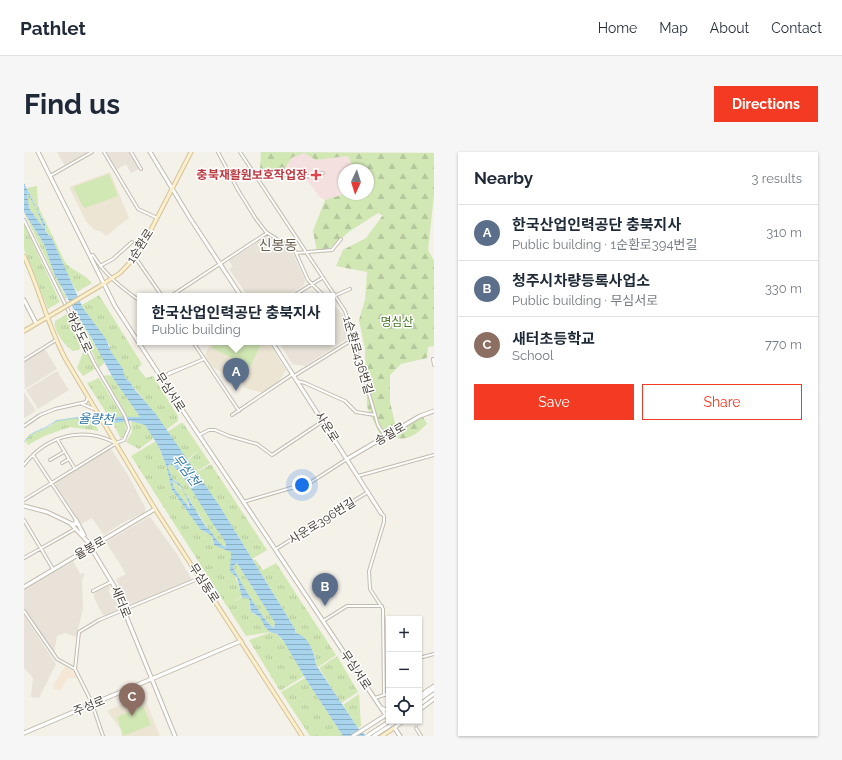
<!DOCTYPE html>
<meta charset="utf-8">
<style>
body{margin:0;font-family:Raleway,"Noto Sans KR",sans-serif;background:#f6f6f7;color:#1f2937}
.controls{position:absolute;right:12px;bottom:12px;display:grid;overflow:hidden;border-radius:0px;box-shadow:0 1px 3px #0004}
.controls button{width:36px;height:36px;display:grid;place-items:center;padding:0;border:0;border-bottom:1px solid #e0e1e3;background:#fff;color:#1f2937;font:20px sans-serif}
.compass{position:absolute;left:314px;top:12px;width:36px;height:36px;border-radius:50%;background:#fff;box-shadow:0 1px 3px #0004;rotate:184deg}
.you{position:absolute;left:278px;top:333px;width:14px;height:14px;margin:-10px;border:3px solid #fff;border-radius:50%;background:#1a73e8;box-shadow:0 0 0 6px #1a73e833}
.badge{display:grid;place-items:center;width:26px;height:26px;border-radius:50%;background:#f23b22;color:#fff;font-size:13px;font-weight:700}
.pin{position:absolute;translate:-50% -33px;filter:drop-shadow(0 1px 2px #0008)}
.pin::after{content:'';position:absolute;top:21px;width:14px;height:12px;background:inherit;clip-path:polygon(0 0,100% 0,50% 100%)}
.popup{position:absolute;left:113px;top:141px;width:198px;height:52px;box-sizing:border-box;display:grid;place-content:center;border-radius:0px;background:#fff;filter:drop-shadow(0 1px 3px #0005);font-size:13px;white-space:nowrap;color:#747a83}
.popup b{font-size:15px;color:#1f2937}
.popup::after{content:'';position:absolute;left:50%;top:100%;margin-left:-8px;border:8px solid transparent;border-top-color:#fff}
.list{margin:0;padding:0;list-style:none}
h2{display:flex;justify-content:space-between;align-items:center;height:52px;margin:0;padding:0 16px;font-size:17px}
h2 small{font-size:13px;font-weight:400;color:#747a83}
.list li{display:grid;grid-template-columns:26px 1fr auto;gap:12px;align-items:center;box-sizing:border-box;height:56px;padding:0 16px;border-top:1px solid #e0e1e3}
.list b{display:block;font-size:15px;white-space:nowrap}
.list p{margin:0;font-size:13px;white-space:nowrap;color:#747a83}
.list em{font-size:13px;font-style:normal;color:#747a83}
.actions{display:flex;gap:8px;padding:12px 16px}
.actions a{flex:1;padding:9px 0;border:1px solid #f23b22;border-radius:0px;text-align:center;font-size:14px;color:#f23b22}
.actions .main{background:#f23b22;color:#fff}
.icon{flex:none;width:22px;height:22px;fill:none;stroke:currentColor;stroke-width:2;stroke-linecap:round;stroke-linejoin:round}
.map{position:relative;flex:none;width:410px;height:584px;overflow:hidden;border-radius:0px}
header{display:flex;align-items:center;gap:24px;box-sizing:border-box;height:56px;padding:0 20px;background:#fff;border-bottom:1px solid #e0e1e3}
header strong{font-size:19px}
nav{display:flex;gap:22px;margin-inline-start:auto;font-size:14px}
.intro{display:flex;align-items:center;justify-content:space-between;box-sizing:border-box;height:96px;padding:0 24px}
h1{margin:0;font-size:28px}
.button{padding:10px 18px;border-radius:0px;background:#f23b22;color:#fff;font-size:14px;font-weight:700}
main{display:flex;gap:24px;padding:0 24px}
aside{flex:1;background:#fff;border-radius:0px;box-shadow:0 1px 3px #0004}
.map>svg:first-child{display:block}
.residential{fill:#e8e2d8}
.commercial{fill:#f5e7d6}
.education{fill:#ede5d4}
.medical{fill:#f4e0de}
.grass{fill:url(#grass-tufts)}
.forest{fill:url(#forest-firs)}
.park{fill:#d1e7b4}
.water{fill:url(#water-rules);fill-rule:evenodd}
.lines{fill:none;stroke-linecap:round;stroke-linejoin:round}
.stream{stroke:#a8d4ee;stroke-width:1}
.minor-casing{stroke:#c2bbaf;stroke-width:4}
.tertiary-casing{stroke:#c2bbaf;stroke-width:5}
.secondary-casing{stroke:#d2c29a;stroke-width:5}
.minor{stroke:#fff;stroke-width:2}
.tertiary{stroke:#fff;stroke-width:3}
.secondary{stroke:#fdefcb;stroke-width:3}
.tertiary-bridge-casing{stroke:#c2bbaf;stroke-width:5;stroke-linecap:butt}
.secondary-bridge-casing{stroke:#d2c29a;stroke-width:5;stroke-linecap:butt}
.tertiary-bridge{stroke:#fff;stroke-width:3}
.secondary-bridge{stroke:#fdefcb;stroke-width:3}
.health-dot{fill:#e0444e;stroke:#fff;stroke-width:1.5}
.labels{text-anchor:middle;dominant-baseline:central;stroke-width:3;stroke-linejoin:round;paint-order:stroke}
.health-label{font-size:12px;font-weight:bold;fill:#be3a42;stroke:#fff;text-anchor:end}
.street-label{font-size:12px;fill:#484138;stroke:#fff}
.park-label{font-size:12px;fill:#4c782c;stroke:#fff}
.water-label{font-size:13px;font-style:italic;fill:#327aa9;stroke:#fff}
.quarter-label{font-size:14px;fill:#6a5f4f;stroke:#fff}
</style>
<header>
<strong>Pathlet</strong>
<nav><a>Home</a><a>Map</a><a>About</a><a>Contact</a></nav>
</header>
<div class="intro"><h1>Find us</h1><a class="button">Directions</a></div>
<main>
<div class="map">
<svg width="410" height="584" viewBox="0 0 410 584">
<defs>
<pattern id="grass-tufts" width="24" height="20" patternUnits="userSpaceOnUse"><rect width="24" height="20" fill="#d1e7b4"/><path d="M3 7l-1-3M5 7V3M7 7l1-3M15 17l-1-3M17 17v-4M19 17l1-3" fill="none" stroke="#b5c79c"/></pattern>
<pattern id="forest-firs" width="22" height="20" patternUnits="userSpaceOnUse"><rect width="22" height="20" fill="#d1e7b4"/><path d="M5 1l3.5 6h-7zM16 11l3.5 6h-7z" fill="#b5c79c"/></pattern>
<pattern id="water-rules" width="6" height="5" patternUnits="userSpaceOnUse"><rect width="6" height="5" fill="#a8d4ee"/><path d="M0 2.5h6" fill="none" stroke="#8baec2"/></pattern>
</defs>
<rect width="100%" height="100%" fill="#f4f1e9"/>
<path class="residential" d="M33,0H64L41,14Z
M82,0H105L115,17L107,21L102,12L92,18Z
M244,83L268,99L281,128L280,133L264,144H224L205,117L209,115L205,109Z
M308,151L319,163L324,186L281,214L268,212L255,190H308Z
M21,197L33,217L1,237L0,209Z
M33,219L45,238L14,257L2,238Z
M0,240L12,259L0,266Z
M85,297H87L104,323L122,357L120,361L98,371L80,383L68,366L57,372L32,334V330Z
M125,365L127,366L153,402L168,428L105,455L92,427L102,422L82,390Z
M49,409L56,422L61,421L58,428L59,457L52,485L41,481L33,484L30,502L0,456V438Z
M85,433L86,437L84,438L88,446L90,445L96,459L83,464L79,463L70,446V439Z
M0,463L32,512L15,546L7,545L9,526L0,516Z"/>
<path class="commercial" d="M41,514L51,520L54,526H44L37,538L29,537L30,532Z"/>
<path class="education" d="M86,20L105,66L82,84L76,79L70,78L62,69L45,35Z
M187,190H244L262,218L254,231L239,241L219,235L218,230L188,215L181,203Z
M119,542L136,584H98L97,578L83,559Z"/>
<path class="medical" d="M280,1L292,8L324,4L330,18H320V42H328L327,45L323,46L320,42L301,48L296,45L282,27L265,25L261,17L267,6Z"/>
<path class="grass" d="M13,34L14,54L41,110C48,119 61,122 68,131L53,140L37,111L28,87L21,79V72L3,36Z
M3,39L13,58L20,78L5,56Z
M0,60L20,92L30,121L37,131V136L43,146L41,147Z
M0,72L36,150L24,157L0,97Z
M75,143L118,212L114,216L122,226L129,224L154,264V269L142,278L106,230L101,226L85,196L86,194L59,156L58,153Z
M50,158L81,210L75,216L61,183L48,159Z
M43,162C49,171 63,188 55,198L49,199C41,194 29,179 31,169Z
M61,195L71,217L59,224L53,216Z
M83,223L88,224L116,265H104L80,224Z
M75,226L99,265H85L63,231Z
M57,265L67,266L75,279L46,275L20,284L4,293L1,288L6,282L13,280L18,276V278L28,273L32,268Z
M101,269L102,280L97,287L89,271Z
M107,269L121,273L130,286L115,297L102,290L108,280Z
M157,271H159L186,311L175,318L167,310L175,319L187,312L243,398L228,407L195,353L164,309L175,297L163,308L143,280Z
M132,289L142,313L148,338L176,377L188,384L189,392L207,400V412L218,444L207,451L218,445L225,447L226,458L229,462L236,465L246,480L222,484L107,304Z
M145,312C157,314 187,372 199,384L202,392L201,395C189,388 181,372 173,359L174,367L171,365L169,353L162,342L165,357L150,336L148,329C155,332 155,337 161,340L153,330L148,327L144,316Z
M231,407L239,418L252,411L312,503L294,515L292,513C291,497 284,489 271,481V477L229,408Z
M213,411L251,471L250,476C241,472 214,426 209,415Z
M247,480C261,483 273,512 280,524L256,539L225,488Z
M313,504L334,540L317,551L295,516Z
M281,526L319,584H286L257,540Z
M335,542L337,574L334,576L319,553Z"/>
<path class="forest" d="M237,0L410,1V43L404,98L410,109V194L404,195L403,206L377,212L366,223V250L372,275L398,263L403,272C385,290 378,289 355,281L343,255L341,197L335,168L341,148L343,120L312,114L319,98L342,86L359,63L354,61L326,79L306,96L293,100L289,79L301,48L320,42L323,46L327,45L328,42H344V18H330L324,4L292,8L280,1L267,6L261,17L236,18Z"/>
<path class="park" d="M85,22L94,44L61,56L58,53L49,35Z
M191,190H238L226,215L188,196Z
M119,554L127,573L99,584L93,565Z"/>
<path class="water" d="M0,31L21,72V79L28,87L59,156L82,187L87,200L99,217L101,226L106,230L111,238L131,261L195,353L271,477V481C284,483 291,501 292,513L334,576L342,584H319L283,529L259,488L253,482L246,480L241,475L236,465L227,460L225,447L218,445L213,426L206,419L207,400L190,393L188,384L176,377L148,338L142,313L135,295L121,273L107,269L89,271L85,265H116L89,226L68,187L50,158L30,121L20,92L0,60ZM3,40L13,58L20,77L5,56ZM145,312C158,314 186,372 198,384L202,392L201,395C191,389 191,382 182,375L155,331L149,328L144,316ZM148,329C159,333 164,347 166,357L150,336ZM213,411L251,471L250,476C241,472 214,426 209,415Z"/>
<g class="lines">
<path class="stream" d="M78,266L87,268
M0,290L9,281L21,276L32,269L63,264L75,266"/>
<defs>
<path id="minor" d="M80,0L114,57L133,66
M107,0L117,17
M194,0L214,38L232,67L242,80L271,99L284,128L300,144
M216,0L321,159L354,273L361,284
M203,18L230,22L247,21L280,25L299,21
M26,24L68,0
M0,68L70,211L101,264L105,276L100,288L92,291C59,274 23,283 0,313
M272,101L308,98L317,87
M67,104L69,103C81,123 98,136 116,149
M111,105L138,144
M76,114L89,107L108,90
M147,144L243,81
M269,144L298,126
M308,145L326,137
M169,190L215,259
M409,207L410,213
M0,208L32,188
M145,221L169,212
M270,224L328,188
M138,225L180,207
M273,229L281,231L321,249L332,260L351,263
M58,252L70,257
M208,263L269,222
M0,274L16,263L31,257L62,250L64,245
M175,283L185,278H191L205,284L233,292L248,303L299,269
M33,287L51,317
M9,303L52,368
M26,308L40,300
M38,311L45,307
M334,324L410,303
M0,348L91,292
M219,350L267,336L281,334L323,307
M0,368L29,417
M252,397L344,340
M0,406L51,377
M69,439L87,430
M0,459L33,507L51,517
M299,469L323,454H358
M395,506L410,502
M360,543L365,542
M351,546L360,543L359,457L346,437L345,419L360,370V364L357,361
M392,576L397,584
M79,584L67,549L51,517L55,480L75,468L176,426"/>
<path id="tertiary" d="M14,0L91,154L159,259L365,568
M126,0L166,66L217,144
M0,148L12,171
M248,190L357,361
M323,307L396,264L410,259
M0,354L23,360L46,371L63,389L90,434L151,584
M48,372H52V368L60,383
M0,435L131,357
M395,544L410,534
M395,548L410,537
M395,553L410,542
M357,556L365,559
M395,558L410,547
M366,569L376,584
M370,576L379,569
M0,581L217,489
M329,584L362,563"/>
<path id="secondary" d="M0,104C16,138 24,175 42,208L131,357L278,584
M76,134L96,121L115,101L167,0
M0,179L29,162
M358,584L370,576"/>
</defs>
<use href="#minor" class="minor-casing"/>
<use href="#tertiary" class="tertiary-casing"/>
<use href="#secondary" class="secondary-casing"/>
<use href="#minor" class="minor"/>
<use href="#tertiary" class="tertiary"/>
<use href="#secondary" class="secondary"/>
<defs>
<path id="tertiary-bridge" d="M343,584L366,569
M350,584L373,569"/>
<path id="secondary-bridge" d="M29,162L76,134"/>
</defs>
<use href="#tertiary-bridge" class="tertiary-bridge-casing"/>
<use href="#secondary-bridge" class="secondary-bridge-casing"/>
<use href="#tertiary-bridge" class="tertiary-bridge"/>
<use href="#secondary-bridge" class="secondary-bridge"/>
</g>
<path class="health-dot" d="M290 17h4v4h4v4h-4v4h-4v-4h-4v-4h4z"/>
<g class="labels">
<g class="health-label">
<text x="283" y="23">충북재활원보호작업장</text>
</g>
<g class="street-label">
<text transform="translate(116 94) rotate(-57)">1순환로</text>
<text transform="translate(55 180) rotate(64)">하상도로</text>
<text transform="translate(334 203) rotate(74)">1순환로436번길</text>
<text transform="translate(146 240) rotate(57)">무심서로</text>
<text transform="translate(303 275) rotate(58)">사운로</text>
<text transform="translate(366 282) rotate(-30)">송절로</text>
<text transform="translate(298 369) rotate(-32)">사운로396번길</text>
<text transform="translate(66 396) rotate(-30)">율봉로</text>
<text transform="translate(180 431) rotate(57)">무심동로</text>
<text transform="translate(97 450) rotate(68)">새터로</text>
<text transform="translate(332 518) rotate(56)">무심서로</text>
<text transform="translate(65 554) rotate(-22)">주성로</text>
</g>
<g class="park-label">
<text x="373" y="170">명심산</text>
</g>
<g class="water-label">
<text transform="translate(72 267) rotate(2)">율량천</text>
<text transform="translate(162 318) rotate(53)">무심천</text>
</g>
<g class="quarter-label">
<text x="254" y="93">신봉동</text>
</g>
</g>
</svg>
<div class="controls">
<button>+</button>
<button>−</button>
<button><svg class="icon" aria-label="locate" viewBox="0 0 24 24"><circle cx="12" cy="12" r="6"/><path d="M12 2v4M12 18v4M2 12h4M18 12h4"/></svg></button>
</div>
<svg class="compass" viewBox="-18 -18 36 36"><path d="M0-13l5 13h-10z" fill="#e53935"/><path d="M0 13l5-13h-10z" fill="#747a83"/></svg>
<div class="you"></div>
<div class="pin badge" style="left:212px;top:239px;background:#5c6f8a">A</div>
<div class="popup"><b>한국산업인력공단 충북지사</b>Public building</div>
<div class="pin badge" style="left:301px;top:454px;background:#5c6f8a">B</div>
<div class="pin badge" style="left:108px;top:564px;background:#8d6e63">C</div>
</div>
<aside>
<h2>Nearby<small>3 results</small></h2>
<ul class="list">
<li><span class="badge" style="background:#5c6f8a">A</span><div><b>한국산업인력공단 충북지사</b><p>Public building · 1순환로394번길</p></div><em>310 m</em></li>
<li><span class="badge" style="background:#5c6f8a">B</span><div><b>청주시차량등록사업소</b><p>Public building · 무심서로</p></div><em>330 m</em></li>
<li><span class="badge" style="background:#8d6e63">C</span><div><b>새터초등학교</b><p>School</p></div><em>770 m</em></li>
</ul>
<div class="actions"><a class="main">Save</a><a>Share</a></div>
</aside>
</main>
